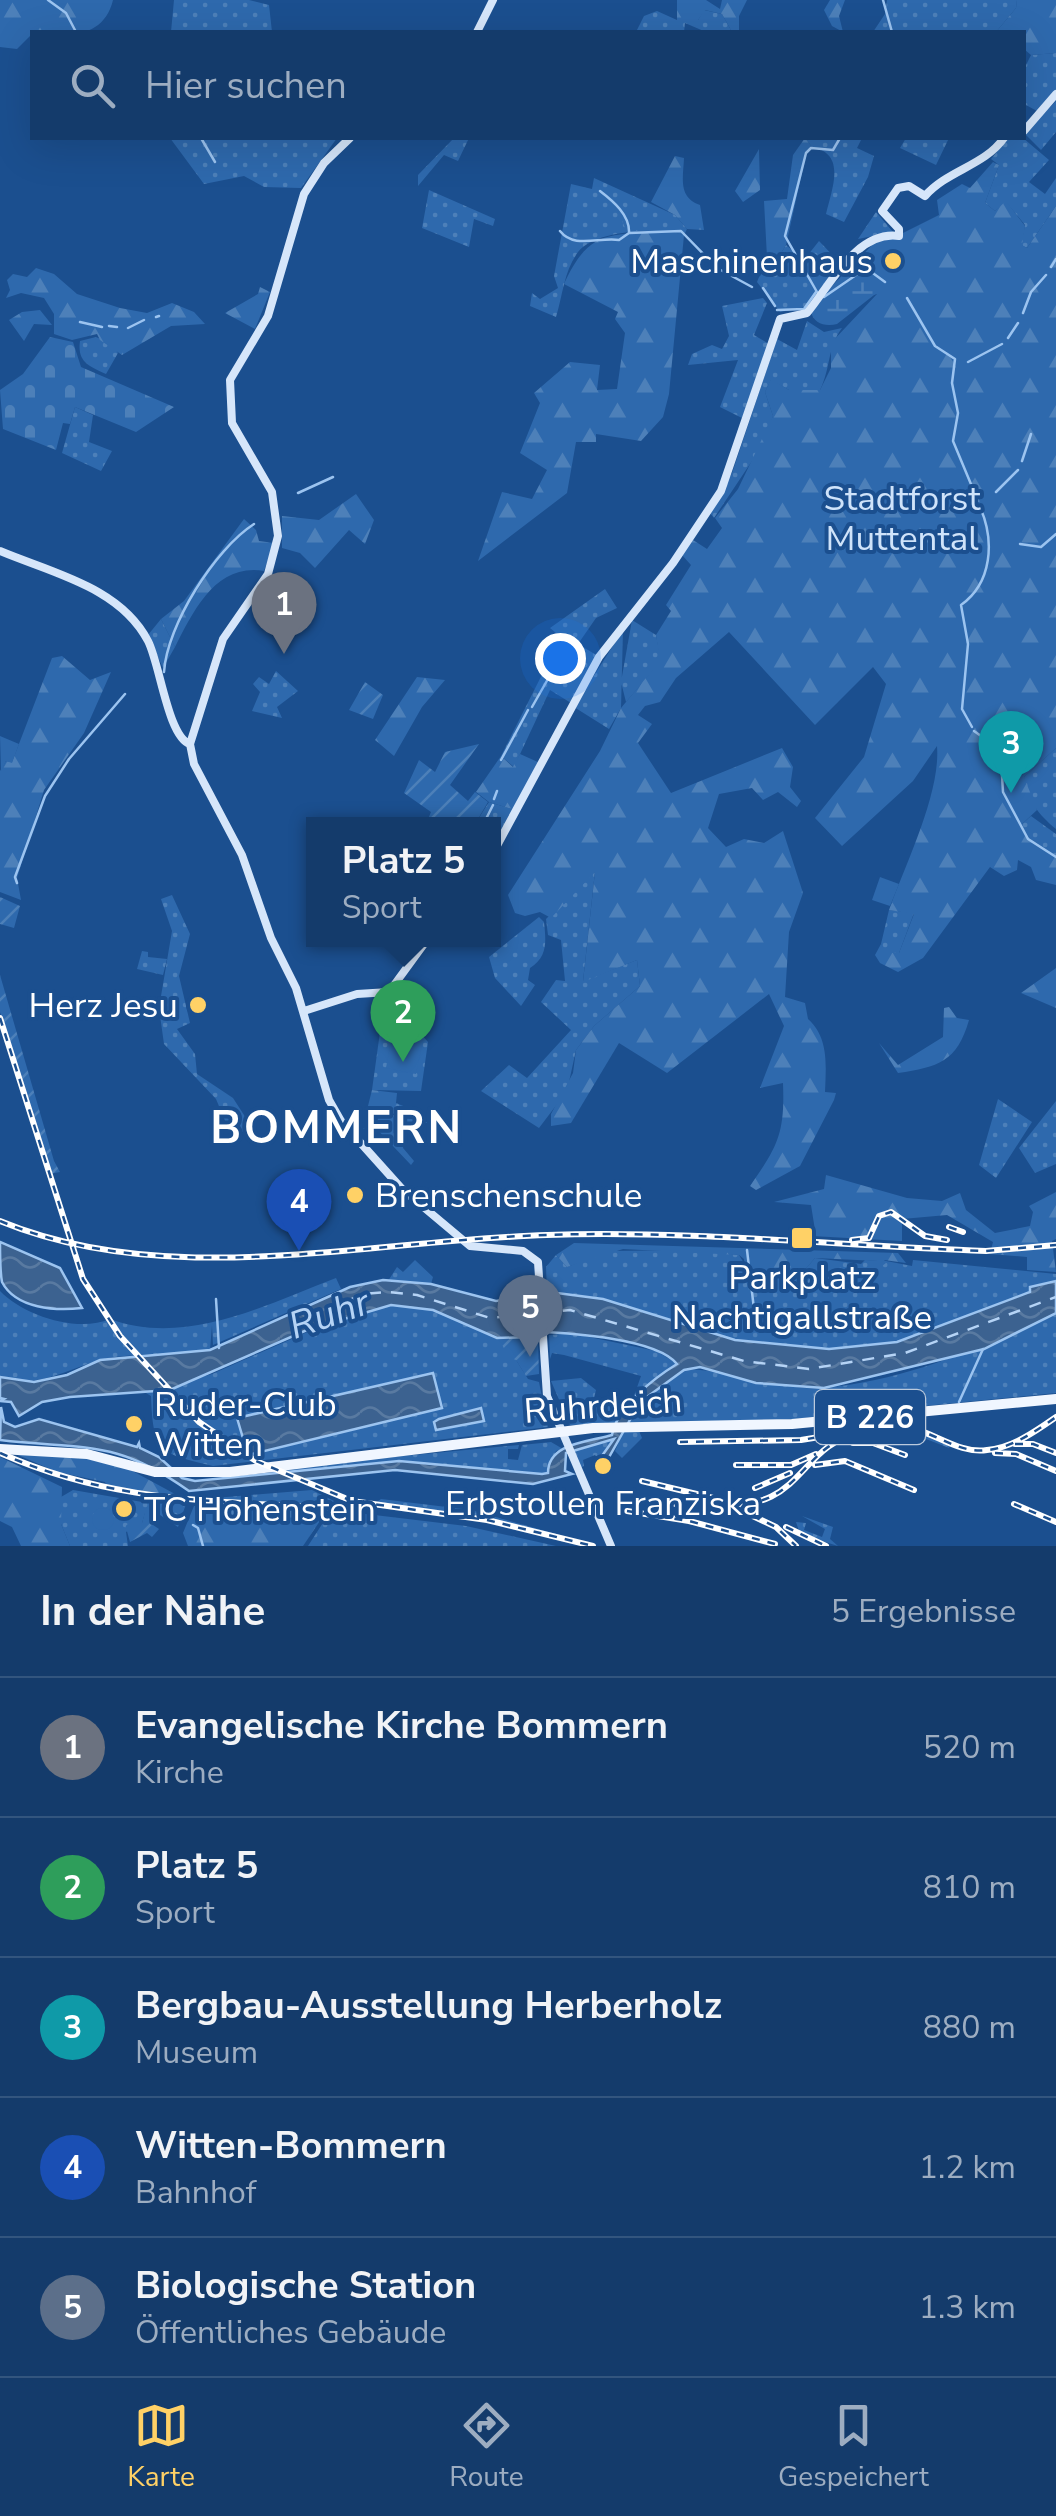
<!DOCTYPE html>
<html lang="de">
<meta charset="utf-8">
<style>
body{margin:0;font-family:"Nunito Sans",sans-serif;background:#1d4271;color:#f1f3f6}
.you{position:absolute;left:560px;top:658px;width:35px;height:35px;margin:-25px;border:8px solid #fff;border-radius:50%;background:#1a73e8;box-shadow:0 0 0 15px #1a73e833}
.badge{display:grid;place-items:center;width:65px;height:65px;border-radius:50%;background:#ffd166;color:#fff;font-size:32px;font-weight:700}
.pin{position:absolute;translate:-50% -82px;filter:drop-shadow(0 2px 5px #0008)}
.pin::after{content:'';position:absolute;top:52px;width:35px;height:30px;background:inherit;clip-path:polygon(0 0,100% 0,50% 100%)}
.popup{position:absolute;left:306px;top:817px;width:195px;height:130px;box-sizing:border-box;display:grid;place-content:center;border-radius:0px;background:#143b6b;filter:drop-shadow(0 2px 8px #0005);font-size:32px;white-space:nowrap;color:#9dadc1}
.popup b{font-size:38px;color:#f1f3f6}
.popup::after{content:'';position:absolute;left:50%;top:100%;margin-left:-20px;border:20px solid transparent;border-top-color:#143b6b}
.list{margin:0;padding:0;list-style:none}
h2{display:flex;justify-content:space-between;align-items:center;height:130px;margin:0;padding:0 40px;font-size:42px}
h2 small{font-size:32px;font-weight:400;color:#9dadc1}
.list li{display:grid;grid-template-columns:65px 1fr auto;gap:30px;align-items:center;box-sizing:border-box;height:140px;padding:0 40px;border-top:2px solid #33557e}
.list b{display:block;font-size:38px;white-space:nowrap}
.list p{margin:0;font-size:32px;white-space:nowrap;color:#9dadc1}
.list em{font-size:32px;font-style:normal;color:#9dadc1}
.icon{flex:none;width:55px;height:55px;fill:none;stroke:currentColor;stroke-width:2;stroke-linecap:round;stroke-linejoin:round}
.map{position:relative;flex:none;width:1056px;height:1546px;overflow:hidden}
.search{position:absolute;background:#143b6b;box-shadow:0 10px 40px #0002;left:30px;right:30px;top:30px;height:110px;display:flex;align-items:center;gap:25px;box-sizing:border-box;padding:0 35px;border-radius:0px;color:#9dadc1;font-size:38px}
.sheet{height:830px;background:#143b6b}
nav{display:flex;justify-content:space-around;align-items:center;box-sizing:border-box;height:140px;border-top:2px solid #33557e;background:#143b6b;font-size:28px;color:#9dadc1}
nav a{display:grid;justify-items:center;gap:5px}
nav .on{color:#ffd166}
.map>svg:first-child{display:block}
.grass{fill:url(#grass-dots)}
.forest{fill:url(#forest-firs)}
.wetland{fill:url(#wetland-marsh)}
.cemetery{fill:url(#cemetery-stones)}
.garden{fill:url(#garden-furrows)}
.pitch{fill:#2e69ad}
.water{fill:url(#water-waves);stroke:#9cc4f0;stroke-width:2.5}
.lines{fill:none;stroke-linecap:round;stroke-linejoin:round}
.stream{stroke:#9cc4f0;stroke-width:2.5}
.ferry{stroke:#b5d3f5;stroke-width:2.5;stroke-dasharray:12 10;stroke-linecap:butt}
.secondary{stroke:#d6e6fa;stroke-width:8}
.primary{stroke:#f0f6ff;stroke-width:10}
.rail-casing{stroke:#fff;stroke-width:6}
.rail{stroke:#1b4f8f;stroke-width:2.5;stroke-dasharray:8;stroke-linecap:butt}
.poi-dot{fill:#ffd166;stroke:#1b4f8f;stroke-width:4}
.labels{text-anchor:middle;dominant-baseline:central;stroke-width:8;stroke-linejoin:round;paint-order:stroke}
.shield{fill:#1b4f8f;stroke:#bbcadd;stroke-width:2.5}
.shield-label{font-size:32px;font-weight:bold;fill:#fff}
.poi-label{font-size:35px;fill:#fff;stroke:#1b4f8f;text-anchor:start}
.park-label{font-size:35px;fill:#cfe3fa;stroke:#1b4f8f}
.street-label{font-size:35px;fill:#fff;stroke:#1b4f8f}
.water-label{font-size:38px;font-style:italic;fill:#b5d3f5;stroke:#1b4f8f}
.district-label{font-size:45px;font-weight:bold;letter-spacing:2.5px;fill:#fff;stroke:#1b4f8f}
</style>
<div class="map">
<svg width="1056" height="1546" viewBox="0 0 1056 1546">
<defs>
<pattern id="grass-dots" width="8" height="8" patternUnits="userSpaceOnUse" patternTransform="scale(2.5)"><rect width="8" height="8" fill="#2e69ad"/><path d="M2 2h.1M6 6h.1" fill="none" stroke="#4d80b9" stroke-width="1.8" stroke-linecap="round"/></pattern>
<pattern id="forest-firs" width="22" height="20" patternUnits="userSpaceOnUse" patternTransform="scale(2.5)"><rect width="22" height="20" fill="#2e69ad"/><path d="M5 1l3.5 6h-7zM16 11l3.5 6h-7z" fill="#4d80b9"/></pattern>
<pattern id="wetland-marsh" width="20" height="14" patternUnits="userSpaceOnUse" patternTransform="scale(2.5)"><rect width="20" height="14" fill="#2e69ad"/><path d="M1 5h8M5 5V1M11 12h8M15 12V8" fill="none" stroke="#4d80b9"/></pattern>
<pattern id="cemetery-stones" width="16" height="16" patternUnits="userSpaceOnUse" patternTransform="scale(2.5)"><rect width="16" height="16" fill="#2e69ad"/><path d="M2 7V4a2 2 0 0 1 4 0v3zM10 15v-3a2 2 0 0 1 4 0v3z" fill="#4d80b9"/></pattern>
<pattern id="garden-furrows" width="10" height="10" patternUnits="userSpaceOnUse" patternTransform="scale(2.5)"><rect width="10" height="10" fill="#2e69ad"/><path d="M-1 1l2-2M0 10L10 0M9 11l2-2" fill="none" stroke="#4d80b9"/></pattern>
<pattern id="water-waves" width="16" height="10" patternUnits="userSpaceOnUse" patternTransform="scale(2.5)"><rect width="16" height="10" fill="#3c6290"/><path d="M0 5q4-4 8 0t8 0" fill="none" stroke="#597aa1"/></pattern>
</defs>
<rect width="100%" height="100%" fill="#1b4f8f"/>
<path class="grass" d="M174,0H249L269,5L272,32H171Z
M887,0H1017L1016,8L996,32H873L885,14Z
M704,10L722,14L732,32H740H706L685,23L684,32H636L644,16L657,11L677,20H698Z
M1056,53V91L1039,112L1024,104V69L1031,55Z
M1056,101V132L1041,150L1024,133Z
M170,138H337L301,188L264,187L244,176L204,184Z
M454,138H469L458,161L444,155L418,186V175Z
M805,138H862L857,148L874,156L868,177L844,222L826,214C832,188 847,154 812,147Z
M906,138H949L936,165L900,148Z
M1008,138H1023L1049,160L1029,182L1045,194L1056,178V206L1027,248L1021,245L1025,225L1006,202L995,211L985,203L999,165L991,159Z
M594,178L675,215L687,229L684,235C658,228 596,229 578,252C564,271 563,294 556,317L530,306L532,293L540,299L558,288L554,276L571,184L592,189Z
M429,190L495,219L493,226L474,219L469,247L422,228Z
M876,212L893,232L858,239Z
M819,241L840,263L807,307L780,312L757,282L767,257L778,258L786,245L804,260Z
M763,298L767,303L754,335L769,344L742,418L720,407L738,360L688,365L692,354L712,345L722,349L729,336L722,306Z
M807,321L824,332L842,328C827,348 831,368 820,390H789L771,380L765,392L773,416L764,443L714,518L710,513L732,473L777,339L797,350Z
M96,337L112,344L118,353L106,374C89,366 77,362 80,341Z
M75,407L93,415L89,442L112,451L101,471L62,453Z
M605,589L617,608L596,618L578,644L598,656L571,703L550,690L514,767L501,756L561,637L550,628Z
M161,619L175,647L163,668L148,635Z
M632,620L656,635L661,661L626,702L621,682Z
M623,630L621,708L609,729L574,707Z
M276,671L298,691L277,707L282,718L252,711L260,692L253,684L259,677L269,684Z
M1056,748V829C1038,814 1027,800 1024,777Z
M489,802L515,810L493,849V824H475Z
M1031,816L1056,834V856L1029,838L1021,825Z
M595,871L583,981L637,960L640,986L594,1026L576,1050L567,1091L539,1128L481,1091L509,1065L527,1078L571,1030L541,1002L556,980L565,981L561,940L548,935L546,919Z
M172,895L190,934L179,976L190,1023L177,1029L195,1054L197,1074L233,1098L253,1129L231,1135L216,1099L164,1044L159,1008L172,931L161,899Z
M889,910L914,913L899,953L886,954L881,944Z
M539,917L544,922C546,941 548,957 530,968L528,980L535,985L521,1006L495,978L489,957Z
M142,951L148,952V957L167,959L163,975L137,969Z
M399,1009L428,1042L421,1091L372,1090L380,1032Z
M998,1099L1032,1122L996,1178L979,1165Z
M1056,1101V1164L1035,1173L1019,1148Z
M385,1113L429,1123L406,1122L403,1148L414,1161L411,1165L374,1126L363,1129Z
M696,1250L739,1255L759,1288L766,1290L774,1284L850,1280L854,1275L838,1272L811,1278L802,1273L815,1258L861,1264L865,1260L878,1261V1268L881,1260L912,1266L913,1260L1056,1274V1281L1031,1287V1292L897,1342L829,1349L735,1340L603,1299L547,1291L546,1267L556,1255L567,1267L608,1251Z
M415,1260L433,1277L431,1284L388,1281L397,1267L403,1272Z
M336,1278L341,1289L213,1345L212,1325L210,1350C178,1356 147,1353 115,1357C73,1363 45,1391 0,1377V1291C24,1316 78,1333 110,1319C185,1347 266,1305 336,1278Z
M391,1305L433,1310L497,1338L529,1337L526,1332H537L538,1340L518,1338L516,1360L528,1379L539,1382L548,1427L213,1466C161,1453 153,1455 151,1396L146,1393L212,1374L330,1322Z
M1056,1313V1393L793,1419L628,1423C640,1401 658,1382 682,1371C701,1363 787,1392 824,1388C908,1380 982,1347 1056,1313Z
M570,1333L656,1351L678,1364L614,1424L570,1425L551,1381L581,1378L596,1390L594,1398L620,1410L622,1403L613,1400L633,1399L641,1376L564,1355L552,1353L550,1359L549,1335Z
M908,1427L950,1444L949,1448C931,1441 915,1433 895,1432C878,1431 862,1437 849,1431Z
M639,1431L642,1438L622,1458L615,1451L623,1432Z
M615,1438L599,1460L595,1455L583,1460L584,1466L580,1468L573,1451Z
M551,1442L563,1449L556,1451L548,1473L542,1474L399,1462L285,1472L278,1468L519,1445L518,1449H508V1459L518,1460L522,1445Z
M73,1490L148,1503L186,1504L178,1527L160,1515L145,1513L142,1523L126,1532L128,1546H70L61,1524V1497Z
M312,1490L344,1506L203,1499Z
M381,1499L471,1510L563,1536L481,1517L374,1504Z
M366,1514L466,1526L556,1546H308L328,1515Z
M802,1516L833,1527L830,1539L838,1546L800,1534L796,1522L806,1523L804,1530L822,1537L825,1529Z"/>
<path class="forest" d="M0,0H113C104,37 70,38 35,31L17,49L0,47Z
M677,0H706L720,9L722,0H747L739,16V32H732L722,14L705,10L698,20H677Z
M830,0H845L839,16L843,32L832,26L824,10Z
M1017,0H1056V53L1031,55L1024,49V32H996L1016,8Z
M805,138L812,147L807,150L786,245L778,258L767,257L764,201L787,199L793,155Z
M759,149L760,190L743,202L735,191Z
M675,156L684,158C683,179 678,197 700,205L704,230L687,229L675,215L651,202Z
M993,162L999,165L985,203L995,211L1006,201L1025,226L1022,245L1027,248L1056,206V748L1024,777L1037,810L1021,825L1029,838L1056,856V885L1036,880L1031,867L1018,860L1017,870L1004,876L990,867L923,958L898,972L880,963L875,955L881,944L887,953H899L914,914L889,910C905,865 941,793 937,746L913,781L842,846L815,818L864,757L886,684L873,667L815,725L729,632L676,678L660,702L645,706L638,715L652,724L638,743L671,793L782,748L793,767L790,787L801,801L797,807L778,792L763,800L752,788L719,794L708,828L726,847L744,839L764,843L783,831L803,893L789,932L785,997L805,1003L808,1019C829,1038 826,1065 825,1092L836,1093L834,1100L800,1166L756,1190L750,1186C778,1146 785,1133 783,1083L760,1088L784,1026L769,994L667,1073L619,1043L571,1123L551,1126V1114L573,1073L576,1050L594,1026L640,986L637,960L583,982L595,872L551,918L540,912L525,916L515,913L508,895L600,751L621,708L660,661L656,635L671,611L666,605L691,565L682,555L693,540L707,549L722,528L715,518L738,489L773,416L765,392L771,379L789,390H820L831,368V343L877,294L814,313L812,318L823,295L879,238L901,234L939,215L937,200L962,184L970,188Z
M668,231L684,235L669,394L663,417L641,441L596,434V442H576L567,493L478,561L502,492L532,499L547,470L520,453L540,403L534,393L570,362L600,365L597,390L617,389L625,333L615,319L618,312L564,284C590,227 610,236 668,231Z
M36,268L54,274L77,294L120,308L147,313L172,303L194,312L205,324L171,326L122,355L100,340L97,334L72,340L54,334V314L44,298L21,293L6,298L10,290L7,280L13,274L27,277Z
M260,287L270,292L255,329L225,313L258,294Z
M40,310L52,325L34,324L24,341L9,320L22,312Z
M356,494L374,520L365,544L349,530L315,568L300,553L282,548V516L319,520Z
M244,519L256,530L259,541L274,543L264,571C216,563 194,610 175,647L161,619L184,601Z
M62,656L90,680L111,672L84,733L44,790L17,878L21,900L0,892V771L6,761L12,762L52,658Z
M417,677L445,680L422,707L394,756L375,740Z
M520,754L540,763L515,810L489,802L476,792L501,756L513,767Z
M1056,968V1008L1021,993Z
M949,1007L957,1018L969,1020C957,1062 938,1067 898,1073L879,1043L898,1065L943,1037L944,1008Z
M372,1090L397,1093L396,1103L408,1108L407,1115L385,1113L375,1118L367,1110Z
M826,1175L907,1198L942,1201L960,1193L966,1210L995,1233L1030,1226L1033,1212L1029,1206L1056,1192V1239L1052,1241L1056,1272L1027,1270V1257L990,1254L993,1242L947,1215L902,1219V1241L812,1236L815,1230L811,1205L774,1202L824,1189Z
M574,1243L898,1253L906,1263L884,1260L886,1263L878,1269V1261L815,1258L803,1272L812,1278L836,1275L840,1267L855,1276C833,1288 779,1280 753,1291L748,1289L744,1259L739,1255L623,1249L567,1267L556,1255Z
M11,1452L66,1454L127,1468L186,1500L107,1487L105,1482L57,1472Z
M0,1457L62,1487L61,1524L70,1546H21L12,1527L0,1521Z
M194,1506L326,1512L303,1546H188L183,1533Z"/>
<path class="wetland" d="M600,188L628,210L639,229L634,233L626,230L619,214L597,193Z
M863,273H873L883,288L837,324C826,327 813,324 811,311L823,295L839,294Z"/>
<path class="cemetery" d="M50,337L73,342L81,367L174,407L136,432L75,407L70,424L63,423L56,450L3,429L0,390L23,374Z"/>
<path class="garden" d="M365,682L383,695L373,719L349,710Z
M479,744L450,785L468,801L475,792L488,802L475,824H426L431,812L404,793L419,760L435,772L445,752Z
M0,897L20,906L14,928L0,924Z
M0,975L54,1161L60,1172L49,1174L0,1012Z
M518,1338L538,1340L539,1374L526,1376L516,1360L508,1357L500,1340Z
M145,1512L160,1515L153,1525L159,1529L152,1537L147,1533L130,1542L125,1524L142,1523Z"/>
<path class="pitch" d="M0,736L19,744L12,763L6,761L1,771Z
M880,877L899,884L890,906L872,900Z
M393,1030L424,1035L416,1074L386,1068Z
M92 1519a11 11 0 1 1 22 0a11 11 0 1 1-22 0Z"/>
<path class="water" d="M0,1242L60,1268L82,1308C56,1311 16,1309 2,1282C0,1272 0,1254 0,1242Z
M383,1280L431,1284L496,1301L557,1293L603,1299L735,1340L829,1349L897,1342L1030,1292V1287L1056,1281V1313L984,1349L824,1388L756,1383L700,1367L684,1370L640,1402L604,1466L599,1460L614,1439L566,1453L565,1471L572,1474L533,1484L395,1470L189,1491C115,1438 84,1450 0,1440L1,1407L4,1422L15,1427L39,1419L137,1447L139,1443L140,1448L159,1457L182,1478L195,1481L399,1461L542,1474L548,1473C548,1443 588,1442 612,1435C617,1407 654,1378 677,1364C655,1337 563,1333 529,1331L531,1337L497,1338L433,1310L391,1305L307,1330L170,1390L70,1397L42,1402L19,1416L11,1402L0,1401L4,1399L0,1398V1377L34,1382L67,1375L100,1360L210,1350L350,1287Z
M433,1373L442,1408L248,1455L237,1418Z
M481,1408L484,1421L436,1430L434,1422L439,1419Z"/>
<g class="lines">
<path class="stream" d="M48,0L66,13L76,32
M883,0L892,32
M201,138L215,162
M600,191C613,201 630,215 629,233
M560,231C574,249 598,237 619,240L629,233L681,231L717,268L752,287
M1051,267L1056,259
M763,288L775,306
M817,292L785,236L806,153L811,148L833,150L840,138
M824,297L859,273L870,271L885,282
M907,298L935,346L955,359L952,383L958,413L953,441L978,501
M777,310L804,309L816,292
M1023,313L1031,292L1046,275
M156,317L159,316
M80,322L102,327
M109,326L117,327
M128,328L144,320
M1008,338L1018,323
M968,362L1002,344
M1022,461L1031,434
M996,492L1018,470
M298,493L333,477
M1020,544L1041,547L1056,534
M164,672C167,625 215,549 254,524
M532,707L569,642
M972,727L962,709L968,644L961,605C992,583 995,541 980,507
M974,731L988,741
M994,748L1002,772
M501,760L528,710
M1002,775L1003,792L1028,839L1056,857
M494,799L497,791
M487,817L493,805
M17,883L15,877L45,796L69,759L125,694
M747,1250L754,1309
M216,1299L219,1348
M959,1402L983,1349
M193,1525L198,1528L203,1546"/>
<path class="ferry" d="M331,1295L339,1304L364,1294L388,1292L417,1295L490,1318L570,1310L744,1361L809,1369L905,1353L1056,1297"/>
<path class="secondary" d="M477,32L493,0
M1024,131L1056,94
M350,138L324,163L304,194L268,316L230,380L232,423L272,492L278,536L268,574L223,639L190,744L194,764L242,855L271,938L296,988L329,1100L341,1121L402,1189L470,1246L523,1251L538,1262L547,1396L611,1546
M899,236V229L882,211L898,188L909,186L925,196C948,170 984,166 1004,138
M0,551C52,573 120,587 148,641C160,664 168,737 190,744
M493,853L599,657L673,563L721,491L780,319L807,313C831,284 857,230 899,236
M304,1011L357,994L389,992L427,940"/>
<path class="primary" d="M0,1449L87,1454L155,1472H230L593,1428L792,1424L1056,1399"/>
<defs>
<path id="rail" d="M0,1018L83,1279L120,1336L199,1422L256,1461L352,1501L487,1520L593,1546
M0,1221C169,1291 370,1240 547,1235C692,1230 841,1246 986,1251L1056,1245
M949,1227L963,1232
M852,1240L869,1238L879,1216L891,1212L925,1236L947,1240
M680,1442L801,1440L850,1432
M853,1443H873L905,1455
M1015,1444H1033L1056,1453
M0,1453C122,1507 224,1499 352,1510
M995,1453L1016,1454L1056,1471
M736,1465H791L816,1454
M815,1465L845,1461L914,1490
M642,1481L730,1502
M755,1488L790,1473
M644,1499L682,1505
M714,1502C802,1517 797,1445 860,1433C877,1430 897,1425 914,1429C938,1435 961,1454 987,1450C1012,1448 1036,1431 1056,1417
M1014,1504L1056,1522
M738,1509L776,1527L796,1546
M627,1511L689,1521L775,1544
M786,1527L826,1546"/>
</defs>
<use href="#rail" class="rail-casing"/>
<use href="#rail" class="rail"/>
</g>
<g class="poi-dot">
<circle cx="893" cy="261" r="10"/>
<circle cx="198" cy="1005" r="10"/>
<circle cx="355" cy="1195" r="10"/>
<rect x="790" y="1226" width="24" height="24" rx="5"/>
<circle cx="134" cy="1424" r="10"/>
<circle cx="603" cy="1466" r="10"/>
<circle cx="124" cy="1509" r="10"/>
</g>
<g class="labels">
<rect class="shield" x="815" y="1390" width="110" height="54" rx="8"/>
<g class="shield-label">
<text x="870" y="1417">B 226</text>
</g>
<g class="poi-label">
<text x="873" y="261" text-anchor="end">Maschinenhaus</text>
<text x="178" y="1005" text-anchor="end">Herz Jesu</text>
<text x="375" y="1195">Brenschenschule</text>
<text x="802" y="1277" text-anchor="middle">Parkplatz<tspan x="802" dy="40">Nachtigallstraße</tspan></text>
<text x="154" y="1404">Ruder-Club<tspan x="154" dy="40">Witten</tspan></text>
<text x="603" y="1503" text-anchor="middle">Erbstollen Franziska</text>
<text x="144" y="1509">TC Hohenstein</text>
</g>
<g class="park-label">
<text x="902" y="498">Stadtforst<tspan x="902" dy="40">Muttental</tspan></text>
</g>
<g class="street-label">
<text transform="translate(603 1406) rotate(-4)">Ruhrdeich</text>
</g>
<g class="water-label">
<text transform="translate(329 1314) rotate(-19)">Ruhr</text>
</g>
<g class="district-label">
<text x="337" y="1128">BOMMERN</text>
</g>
</g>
</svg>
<div class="you"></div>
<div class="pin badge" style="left:284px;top:654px;background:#6b7280">1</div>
<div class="pin badge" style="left:403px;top:1062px;background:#2e9e5b">2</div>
<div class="popup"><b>Platz 5</b>Sport</div>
<div class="pin badge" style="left:1011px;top:793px;background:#0f9aa8">3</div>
<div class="pin badge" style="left:299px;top:1251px;background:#1a4fb4">4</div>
<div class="pin badge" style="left:530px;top:1357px;background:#5c6f8a">5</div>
<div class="search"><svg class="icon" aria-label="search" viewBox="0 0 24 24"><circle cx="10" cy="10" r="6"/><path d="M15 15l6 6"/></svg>Hier suchen</div>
</div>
<section class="sheet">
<h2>In der Nähe<small>5 Ergebnisse</small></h2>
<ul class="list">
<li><span class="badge" style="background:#6b7280">1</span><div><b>Evangelische Kirche Bommern</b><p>Kirche</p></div><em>520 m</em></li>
<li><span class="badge" style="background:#2e9e5b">2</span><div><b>Platz 5</b><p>Sport</p></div><em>810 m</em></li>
<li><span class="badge" style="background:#0f9aa8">3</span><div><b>Bergbau-Ausstellung Herberholz</b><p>Museum</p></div><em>880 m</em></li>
<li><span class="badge" style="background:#1a4fb4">4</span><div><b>Witten-Bommern</b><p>Bahnhof</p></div><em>1.2 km</em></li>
<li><span class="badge" style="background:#5c6f8a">5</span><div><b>Biologische Station</b><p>Öffentliches Gebäude</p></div><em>1.3 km</em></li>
</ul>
</section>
<nav>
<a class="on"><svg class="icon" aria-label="map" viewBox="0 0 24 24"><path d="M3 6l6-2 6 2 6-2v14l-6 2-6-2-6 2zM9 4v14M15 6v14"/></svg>Karte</a>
<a><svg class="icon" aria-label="directions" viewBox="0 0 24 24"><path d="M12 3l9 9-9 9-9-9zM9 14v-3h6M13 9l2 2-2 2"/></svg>Route</a>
<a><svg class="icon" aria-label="saved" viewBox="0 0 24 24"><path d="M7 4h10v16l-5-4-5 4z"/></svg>Gespeichert</a>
</nav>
